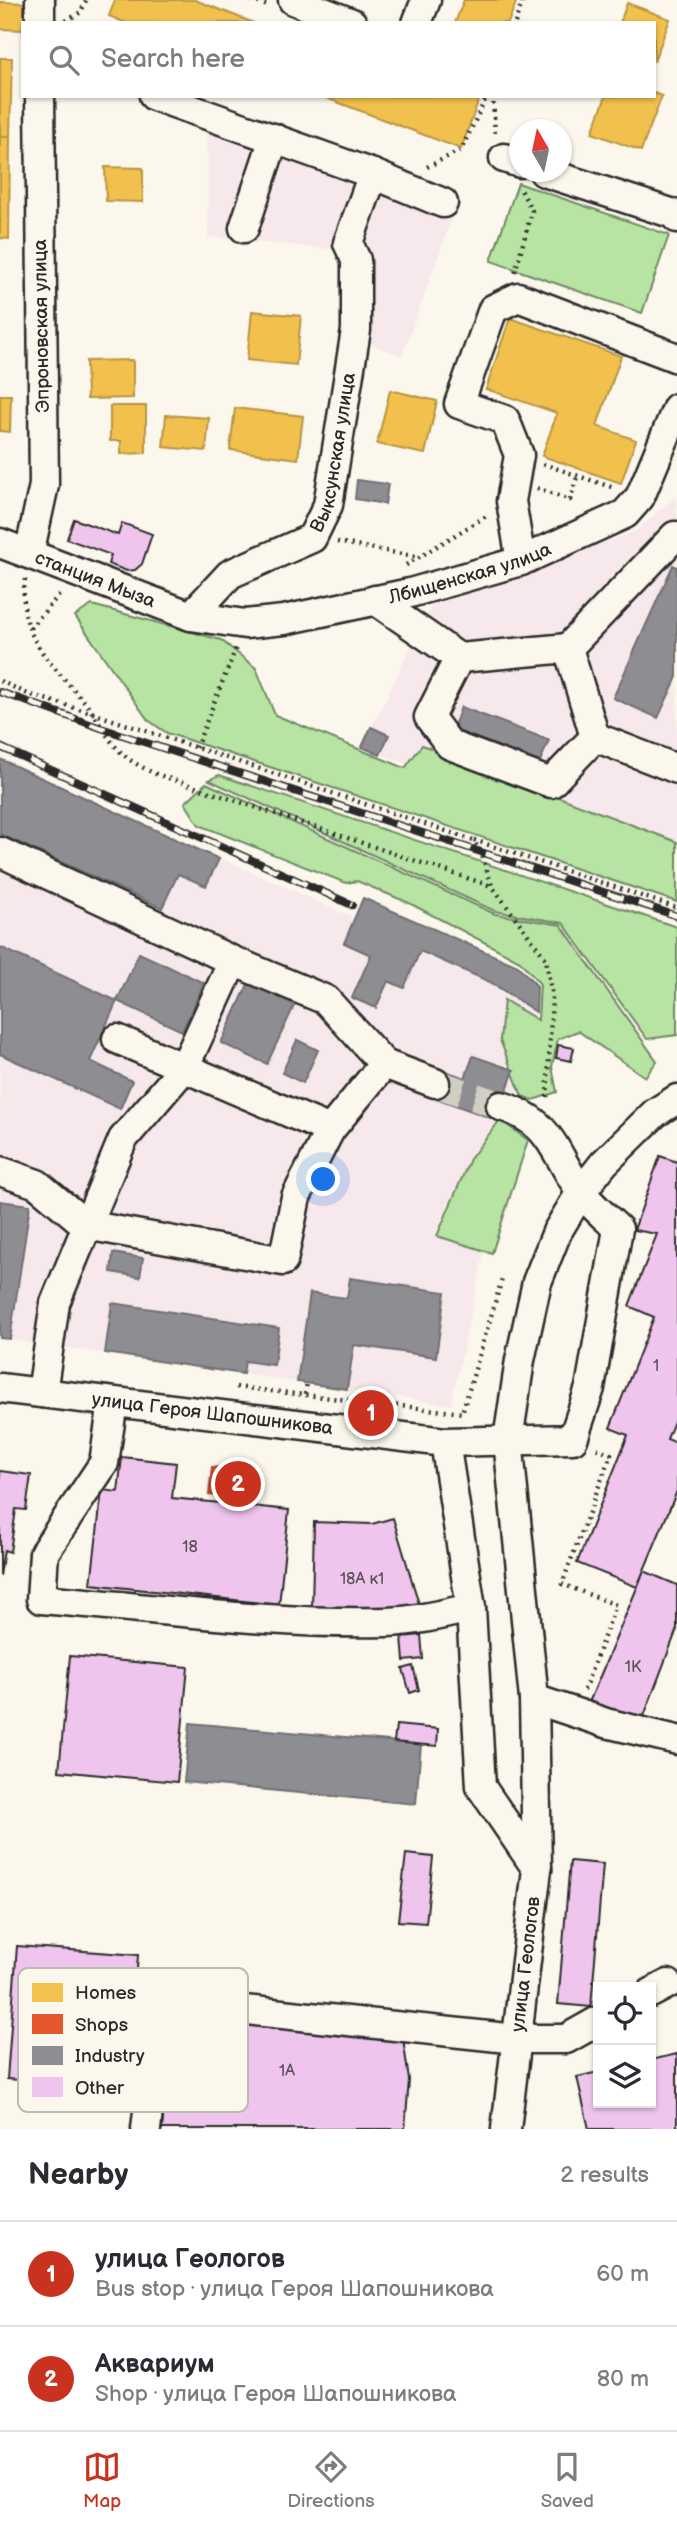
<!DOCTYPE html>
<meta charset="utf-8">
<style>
body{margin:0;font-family:"Balsamiq Sans",sans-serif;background:#f2f2f3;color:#2b2b33}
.controls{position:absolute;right:21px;bottom:21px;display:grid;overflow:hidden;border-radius:0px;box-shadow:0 2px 5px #0004}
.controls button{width:63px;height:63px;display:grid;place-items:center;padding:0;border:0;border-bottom:2px solid #e1e1e2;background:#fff;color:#2b2b33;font:35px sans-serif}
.compass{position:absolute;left:509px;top:119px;width:63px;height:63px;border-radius:50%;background:#fff;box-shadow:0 2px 5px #0004;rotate:351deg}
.you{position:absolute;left:324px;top:1180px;width:24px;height:24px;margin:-18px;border:5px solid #fff;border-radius:50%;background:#1a73e8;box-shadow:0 0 0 10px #1a73e833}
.badge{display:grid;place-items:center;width:46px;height:46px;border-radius:50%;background:#c8321e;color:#fff;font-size:23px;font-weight:700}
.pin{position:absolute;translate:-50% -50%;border:4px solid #fff;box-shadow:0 2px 7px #0006}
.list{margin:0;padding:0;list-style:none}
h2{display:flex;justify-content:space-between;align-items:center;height:91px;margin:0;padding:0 28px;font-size:30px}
h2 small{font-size:23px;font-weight:400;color:#7c7c81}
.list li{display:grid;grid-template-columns:46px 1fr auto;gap:21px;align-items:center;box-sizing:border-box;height:105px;padding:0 28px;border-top:2px solid #e1e1e2}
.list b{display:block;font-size:26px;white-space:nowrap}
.list p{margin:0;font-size:23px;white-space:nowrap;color:#7c7c81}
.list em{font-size:23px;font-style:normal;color:#7c7c81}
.icon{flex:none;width:38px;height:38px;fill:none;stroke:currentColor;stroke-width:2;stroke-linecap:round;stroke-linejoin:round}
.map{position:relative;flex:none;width:677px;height:2129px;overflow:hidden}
.search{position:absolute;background:#fff;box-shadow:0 2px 5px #0004;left:21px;right:21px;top:21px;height:77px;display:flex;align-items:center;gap:18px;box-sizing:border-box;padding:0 24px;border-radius:0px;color:#7c7c81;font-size:26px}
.sheet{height:301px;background:#fff}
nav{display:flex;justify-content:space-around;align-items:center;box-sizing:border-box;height:98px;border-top:2px solid #e1e1e2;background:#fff;font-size:19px;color:#7c7c81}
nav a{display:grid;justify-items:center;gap:4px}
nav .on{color:#c8321e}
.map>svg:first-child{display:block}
.built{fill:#f7e8ec}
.green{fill:#b7e4a2;stroke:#718866;stroke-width:2}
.homes{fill:#f2c14e;stroke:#b69444;stroke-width:2}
.shops{fill:#e4572e;stroke:#ac4a2d;stroke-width:2}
.industry{fill:#8d8d92;stroke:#707073;stroke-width:2}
.building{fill:#efc5ed;stroke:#2b2b2b;stroke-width:2}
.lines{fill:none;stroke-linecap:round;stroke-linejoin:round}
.minor-tunnel{stroke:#d1cec5;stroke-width:28;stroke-dasharray:28 14;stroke-linecap:butt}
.minor-casing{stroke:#2b2b2b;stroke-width:33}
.path{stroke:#2b2b2b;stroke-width:4.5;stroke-dasharray:2 5;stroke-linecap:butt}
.minor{stroke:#fbf7ec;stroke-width:28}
.rail-casing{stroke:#2b2b2b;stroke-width:8}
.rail{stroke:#fbf7ec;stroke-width:5;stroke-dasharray:16;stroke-linecap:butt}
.labels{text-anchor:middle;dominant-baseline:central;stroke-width:7;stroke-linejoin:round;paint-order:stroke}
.number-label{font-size:16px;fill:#5c525c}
.street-label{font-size:19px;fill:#2b2b2b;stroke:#fbf7ec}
.key{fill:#fbf7ec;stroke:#bdbab2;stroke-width:2}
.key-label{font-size:19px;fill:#2b2b2b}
</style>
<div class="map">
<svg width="677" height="2129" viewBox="0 0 677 2129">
<rect width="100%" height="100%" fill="#fbf7ec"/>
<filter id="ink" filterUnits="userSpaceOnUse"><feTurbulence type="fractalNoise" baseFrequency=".0143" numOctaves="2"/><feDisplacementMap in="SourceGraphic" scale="14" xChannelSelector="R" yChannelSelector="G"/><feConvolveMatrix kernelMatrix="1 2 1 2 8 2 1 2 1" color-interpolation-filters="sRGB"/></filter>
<g filter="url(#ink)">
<path class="built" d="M215,108L459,199L402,356L340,332L344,302L339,250L208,237L207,125Z
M677,496V864L362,747L433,602L634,532Z
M0,759L354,918L363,898L518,966L537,986L536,1012L451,1405L0,1338Z"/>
<path class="green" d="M518,183L669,235L642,313L491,261Z
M92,605L221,640L256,668L275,715L405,768L422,745L677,842V902L167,733L148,720L75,616Z
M219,775L677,927V1035L647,1039L563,923L495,911L209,780Z
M206,783L495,914L561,925L657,1061L645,1077L578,1031L558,1039L552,1067L557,1092L533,1100L522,1096L500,1040L504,1000L538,1020L540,984L520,961L409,903L357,881L346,883L199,825L185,803Z
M500,1120L528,1140L492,1253L437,1236L470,1159Z"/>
<path class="homes" d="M115,0H195L254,23H126L109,16Z
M464,0H517L508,23H455Z
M0,2L25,3L23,30L0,29Z
M627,3L670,19L654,62V23H620Z
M0,58H12L10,137H0Z
M654,93L662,96L641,151L592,133L606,96H654Z
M321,96H480L461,149Z
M0,137H10L9,239L0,238Z
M105,167L143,168V202L106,201Z
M252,311L301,316L296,365L247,360Z
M510,318L621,356L597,426L636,440L621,483L542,456L557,413L486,389Z
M133,360V398L87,399L86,361Z
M390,390L437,401L425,454L377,444Z
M0,395H11L10,432L0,431Z
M110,406H146V453L121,454V441H110Z
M235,408L303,416L298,459L230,450Z
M166,415L209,418L206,451L163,447Z"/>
<path class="shops" d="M212,1467L251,1471L248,1499L209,1495Z"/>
<path class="industry" d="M357,480L388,484L385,504L355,499Z
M673,565L677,567V677L658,718L613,698Z
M461,707L549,740L540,762L453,729Z
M371,727L389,735L380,755L362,747Z
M0,759L219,859L206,886L178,874L162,908L0,834Z
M363,898L518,966L537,986L536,1012L490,982L420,951L404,988L388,981L376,1008L352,998L371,955L344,943Z
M0,947L117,1001L90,1061L132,1081L120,1109L0,1054Z
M139,953L204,983L182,1031L117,1001Z
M249,982L295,1004L267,1064L221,1043Z
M297,1040L318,1050L303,1083L282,1073Z
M473,1056L514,1070L496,1120L430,1096L440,1069L465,1078Z
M0,1201L30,1205L10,1339L0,1338Z
M113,1253L143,1258L140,1277L111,1272Z
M350,1278L445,1292L436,1357L354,1345L347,1389L297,1382L310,1293L347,1298Z
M112,1303L279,1328L274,1365L245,1361L243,1374L105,1353Z
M190,1723L421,1744L416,1804L184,1782Z"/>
<path class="building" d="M74,519L118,535L122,523L152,534L142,564L135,570L127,571L108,564L111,555L67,539Z
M558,1045L574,1048L571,1061L556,1058Z
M660,1156L677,1162V1414L667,1439L677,1443V1491L637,1587L577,1563L628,1435L610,1428L654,1317L629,1306L657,1234L634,1230Z
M122,1457L176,1463L172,1498L289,1510L279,1605L91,1584L102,1490L118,1492Z
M0,1471L31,1475L26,1510L16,1509L10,1552L4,1550L0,1576Z
M393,1518L419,1604L399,1610L312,1608L314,1522L372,1524Z
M644,1571L677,1585V1629L641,1724L588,1705Z
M421,1635L423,1659L404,1661L402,1637Z
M70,1656L188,1667L177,1782L59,1771Z
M413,1666L419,1690L410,1693L403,1669Z
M396,1725L438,1729L437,1746L394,1742Z
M406,1854L433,1857L426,1923L398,1921Z
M570,1861L603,1864L591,2007L558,2004Z
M17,1946L138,1955L133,2026L66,2021L62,2083L7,2079Z
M172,2018L403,2038L409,2080L405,2129H162Z
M677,2054V2129H589L577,2077L598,2072V2103H651V2060Z"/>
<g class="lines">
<path class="minor-tunnel" d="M435,1083L501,1106"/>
<defs>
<g id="minor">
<path d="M293,0L352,23"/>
<path d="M40,23V0"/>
<path d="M417,23L426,0"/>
<path d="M154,96L373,174L443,203"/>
<path d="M504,158L520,163"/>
<path d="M544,172L674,214L677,218"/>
<path d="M244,228L274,138"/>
<path d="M677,536H675L568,648L595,737L677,769"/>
<path id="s1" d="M0,543L191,616L245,624L284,620L410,593L521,561L625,514L640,497L677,408"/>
<path d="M29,554L44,485L40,96"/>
<path d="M521,561L511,501L519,455L505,420L459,404L493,309L518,297L677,358"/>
<path d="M375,600L459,658"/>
<path id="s2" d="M191,616L230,574L312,538L328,505L356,330V260L348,243L373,174"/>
<path d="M568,648L459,658L429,717L450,745L551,783L595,737"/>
<path d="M0,852L233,961L326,1000L384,1064"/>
<path d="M117,1039L330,1130"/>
<path d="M0,1171L37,1184L86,1225L283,1261L296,1197L330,1130L384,1064L435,1083"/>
<path id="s3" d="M0,1388L445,1442L573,1439L590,1388L618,1229C606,1217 590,1205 580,1190C553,1152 553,1122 501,1106"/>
<path d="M42,1393L55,1303L123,1139L184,1068L233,961"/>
<path d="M113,1402L104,1463L44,1553L41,1599C155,1608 272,1625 387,1622C416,1621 444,1614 471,1608"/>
<path d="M445,1442L471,1608L481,1787L537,1869"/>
<path d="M534,1699L606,1723L677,1740"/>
<path d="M651,1993L668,1984"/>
<path d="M146,2129L161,2001L517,2039H566L598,2021"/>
<path id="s4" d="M506,2129L537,1869L534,1699L508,1440L520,1360L537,1282L557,1232L581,1192L604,1163L655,1113L677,1099"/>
</g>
</defs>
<use href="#minor" class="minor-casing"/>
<path class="path" d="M251,0L268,6
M66,21L81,12L86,0
M515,23L523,0
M493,96L495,136
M427,167L461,150L487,96
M515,272L532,211L520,188
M543,464L614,488
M537,488L570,500L577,477
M337,542L418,557
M406,565L488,515
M25,579C17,636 49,661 83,700C98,718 107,741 125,756C133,763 144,768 153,773L491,886
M30,628L61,593
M0,681L28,694L92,713L473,840L481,852L492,886L546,959L552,997L547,1099
M196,748L236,648
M474,840L677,908
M236,1387L462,1413L503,1276
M305,1394L307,1383
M584,1690L616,1605L562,1584L611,1454L596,1448"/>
<use href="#minor" class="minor"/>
<defs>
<path id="rail" d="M0,692L101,728L677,916
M0,747L352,905"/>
</defs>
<use href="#rail" class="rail-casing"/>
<use href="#rail" class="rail"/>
</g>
</g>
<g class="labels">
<g class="number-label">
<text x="656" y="1366">1</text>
<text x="190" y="1547">18</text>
<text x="362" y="1579">18А к1</text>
<text x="633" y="1667">1К</text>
<text x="287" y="2071">1А</text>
</g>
<g class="street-label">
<text transform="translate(42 326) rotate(-91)">Эпроновская улица</text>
<text stroke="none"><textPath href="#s2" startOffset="236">Выксунская улица</textPath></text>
<text stroke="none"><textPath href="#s1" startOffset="490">Лбищенская улица</textPath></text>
<text stroke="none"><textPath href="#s1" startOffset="102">станция Мыза</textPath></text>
<text stroke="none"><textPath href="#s3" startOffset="214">улица Героя Шапошникова</textPath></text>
<text stroke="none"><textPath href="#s4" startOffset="166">улица Геологов</textPath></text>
</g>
</g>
<rect x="18" y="1968" width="230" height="144" rx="10" class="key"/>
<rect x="32" y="1983" width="31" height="19" fill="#f2c14e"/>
<rect x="32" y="2014" width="31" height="20" fill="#e4572e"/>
<rect x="32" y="2046" width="31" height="19" fill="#8d8d92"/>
<rect x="32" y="2077" width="31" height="20" fill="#efc5ed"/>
<g class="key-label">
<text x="75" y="1999">Homes</text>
<text x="75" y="2031">Shops</text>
<text x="75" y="2062">Industry</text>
<text x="75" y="2094">Other</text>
</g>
</svg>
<div class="controls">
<button><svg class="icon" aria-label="locate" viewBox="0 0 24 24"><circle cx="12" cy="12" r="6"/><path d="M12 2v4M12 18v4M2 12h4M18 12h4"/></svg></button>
<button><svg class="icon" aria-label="layers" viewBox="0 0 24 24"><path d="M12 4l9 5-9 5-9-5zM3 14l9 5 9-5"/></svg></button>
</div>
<svg class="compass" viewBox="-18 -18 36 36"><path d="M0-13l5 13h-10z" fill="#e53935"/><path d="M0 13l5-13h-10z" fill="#7c7c81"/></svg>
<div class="you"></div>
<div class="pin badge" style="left:371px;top:1413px">1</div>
<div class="pin badge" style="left:238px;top:1484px">2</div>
<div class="search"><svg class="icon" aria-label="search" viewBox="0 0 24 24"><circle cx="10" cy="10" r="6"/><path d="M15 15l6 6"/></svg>Search here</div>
</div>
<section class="sheet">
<h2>Nearby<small>2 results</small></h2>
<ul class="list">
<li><span class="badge">1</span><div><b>улица Геологов</b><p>Bus stop · улица Героя Шапошникова</p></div><em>60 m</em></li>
<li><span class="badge">2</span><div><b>Аквариум</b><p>Shop · улица Героя Шапошникова</p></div><em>80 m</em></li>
</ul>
</section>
<nav>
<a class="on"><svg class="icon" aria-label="map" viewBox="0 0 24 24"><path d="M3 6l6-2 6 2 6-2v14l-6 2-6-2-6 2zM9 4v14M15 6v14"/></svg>Map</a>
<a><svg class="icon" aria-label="directions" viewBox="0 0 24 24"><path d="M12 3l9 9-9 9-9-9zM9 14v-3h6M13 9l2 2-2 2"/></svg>Directions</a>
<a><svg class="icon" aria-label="saved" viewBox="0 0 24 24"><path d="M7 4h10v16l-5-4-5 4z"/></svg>Saved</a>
</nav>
